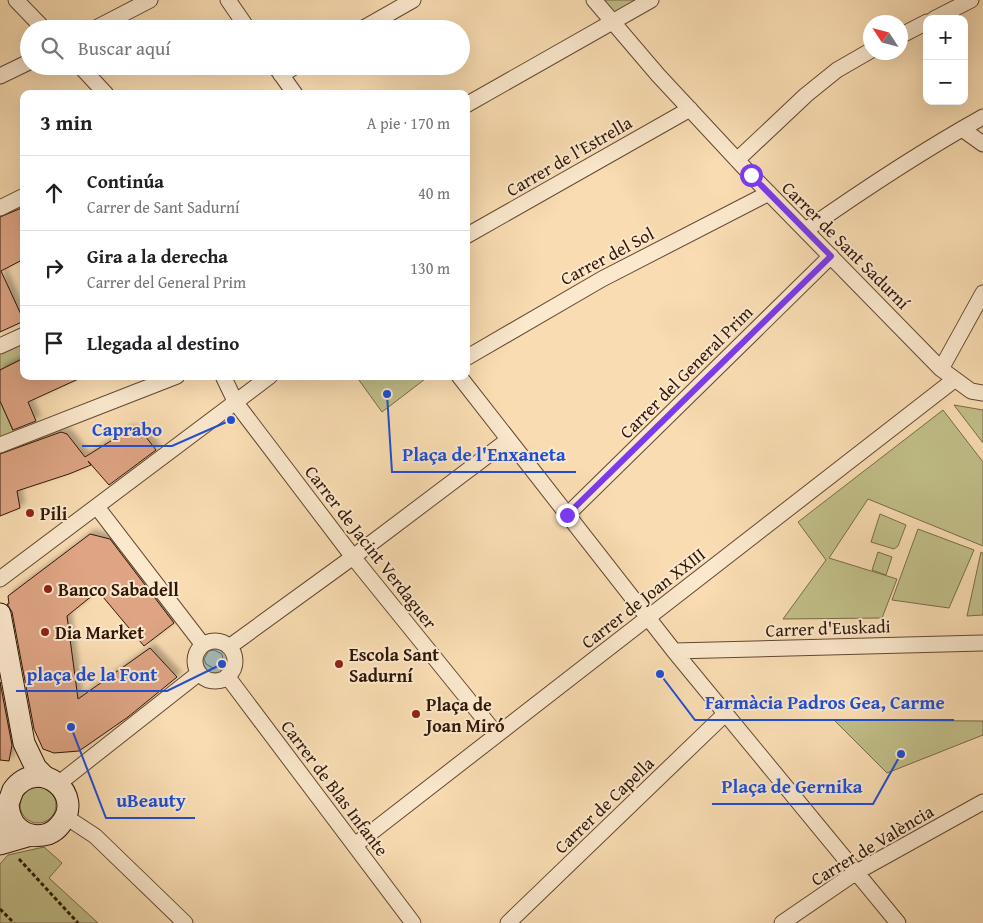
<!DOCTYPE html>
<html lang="es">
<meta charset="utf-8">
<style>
body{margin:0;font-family:"Gentium Book Plus",serif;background:#f2f2f2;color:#202124}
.controls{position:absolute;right:15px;top:15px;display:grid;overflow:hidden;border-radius:10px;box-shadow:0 5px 20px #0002}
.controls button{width:45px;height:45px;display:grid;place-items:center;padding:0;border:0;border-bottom:1px solid #e0e0e0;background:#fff;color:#202124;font:25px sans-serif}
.compass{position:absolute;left:863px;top:15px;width:45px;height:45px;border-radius:50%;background:#fff;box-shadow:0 5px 20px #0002;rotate:306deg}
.stop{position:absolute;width:15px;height:15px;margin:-11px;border:4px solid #7c3aed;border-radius:50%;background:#fff}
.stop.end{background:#7c3aed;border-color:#fff;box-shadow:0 1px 5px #0008}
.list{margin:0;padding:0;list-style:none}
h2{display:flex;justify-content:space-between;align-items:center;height:65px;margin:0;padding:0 20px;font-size:21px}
h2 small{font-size:16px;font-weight:400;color:#757577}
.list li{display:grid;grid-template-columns:32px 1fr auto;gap:15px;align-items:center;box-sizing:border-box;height:75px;padding:0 20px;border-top:1px solid #e0e0e0}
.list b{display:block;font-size:19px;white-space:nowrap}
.list p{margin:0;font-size:16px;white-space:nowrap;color:#757577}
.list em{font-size:16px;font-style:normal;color:#757577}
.icon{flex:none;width:28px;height:28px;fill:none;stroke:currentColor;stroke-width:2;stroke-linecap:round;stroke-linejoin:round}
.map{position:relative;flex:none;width:983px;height:923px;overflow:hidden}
.search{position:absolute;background:#fff;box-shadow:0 5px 20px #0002;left:20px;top:20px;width:450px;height:55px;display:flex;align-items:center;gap:12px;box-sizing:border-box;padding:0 18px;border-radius:28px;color:#757577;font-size:19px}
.panel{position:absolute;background:#fff;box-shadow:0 5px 20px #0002;left:20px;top:90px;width:450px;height:290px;border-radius:10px}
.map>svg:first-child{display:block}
.green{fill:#c1bf89;stroke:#786b48}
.water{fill:#a3b9b8;stroke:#757871}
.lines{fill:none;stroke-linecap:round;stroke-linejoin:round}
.shore{stroke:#6a6860;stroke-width:1}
.building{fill:#dea484;stroke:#301707;filter:url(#shadow)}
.street-casing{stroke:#624832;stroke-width:17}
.secondary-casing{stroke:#301707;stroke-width:23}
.path{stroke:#301707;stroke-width:3;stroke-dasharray:4 2.5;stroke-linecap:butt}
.street{stroke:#fbe8cd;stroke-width:15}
.secondary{stroke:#fbe8cd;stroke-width:21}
.route{stroke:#7c3aed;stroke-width:6}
.poi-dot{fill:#8f2418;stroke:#fbe8cd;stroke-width:2}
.labels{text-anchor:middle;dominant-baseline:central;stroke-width:4;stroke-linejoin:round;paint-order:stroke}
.street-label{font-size:18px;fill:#301707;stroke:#fbe8cd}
.poi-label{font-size:18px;font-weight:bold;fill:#301707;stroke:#fbe8cd;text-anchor:start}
.leader{fill:none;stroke:#1d4ed8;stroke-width:2}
.callout-dot{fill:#1d4ed8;stroke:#fbe8cd;stroke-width:2}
.callout-label{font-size:19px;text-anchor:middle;font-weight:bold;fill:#1d4ed8;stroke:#fbe8cd;stroke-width:4;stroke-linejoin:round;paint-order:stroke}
</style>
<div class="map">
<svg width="983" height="923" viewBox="0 0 983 923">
<defs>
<filter id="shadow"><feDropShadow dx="4.5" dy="-4.5" stdDeviation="2.5" flood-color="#0004"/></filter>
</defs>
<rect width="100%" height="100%" fill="#f9dcb2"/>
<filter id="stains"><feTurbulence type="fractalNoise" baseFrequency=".004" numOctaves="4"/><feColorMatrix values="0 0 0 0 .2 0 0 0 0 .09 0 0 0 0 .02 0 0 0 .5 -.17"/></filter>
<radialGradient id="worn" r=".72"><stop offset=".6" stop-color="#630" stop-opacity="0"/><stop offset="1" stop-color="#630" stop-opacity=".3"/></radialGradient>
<path class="green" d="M594,0H651L613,22Z
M21,342L24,347V358L0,370V352Z
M356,376H429L382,412Z
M0,401L14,433L0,439Z
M954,405L983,410V443Z
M943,410L983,462V546L868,499L829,558L897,579L882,618L783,619L826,560L798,522Z
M880,514L906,525L898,546L894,549L871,542Z
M918,529L974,550L949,608L892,600Z
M878,552L892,557L886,575L872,570Z
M981,552L983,553V615L967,616Z
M834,720L983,721V735L887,773Z
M20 805a18 18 0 1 1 36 0a18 18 0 1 1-36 0Z
M44,847L62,863L49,878L98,923H0V864L8,855Z"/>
<path class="water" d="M200 659a14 14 0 1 1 28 0a14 14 0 1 1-28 0Z"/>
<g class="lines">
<path class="shore" d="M208,652L204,659L206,664L213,668L219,667L223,660L222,654L214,650L209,651"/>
</g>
<path class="building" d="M24,207V259L1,271L24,321L0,332V217Z
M24,358V376H85L28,402L36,421L13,430L0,401V370Z
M139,428L156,450L109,485L88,461L91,465L69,474L17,491L20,508L0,516V454L61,432L67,434L85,457L130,429L134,433Z
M90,534L110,539L174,623L144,646L98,591L67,616L78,699L150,648L177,677L128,717L79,751L54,753L43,749L34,729L12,612L7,604H9L8,596Z
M0,682L12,745L9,761L0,760Z"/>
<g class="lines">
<defs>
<path id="street" d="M16,0L44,29
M228,0L248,29
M594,0L658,75L751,175L941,369L971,391L983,393
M934,19L971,0
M94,29L150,0
M362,29L413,0
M900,36L927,22
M80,66L106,94
M275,66L295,94
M281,75L296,66
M0,76L29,62
M466,105L651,0
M962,129L983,144
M737,160L806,95L837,70L870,51
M0,208L24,196
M806,230C863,190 922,151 983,117
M466,236L690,109
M0,346L24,335
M466,358L602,279L769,193
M941,369L983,293
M223,376L236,403L353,557L497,735
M459,376L674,651L898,923
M0,445L177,376
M97,507L203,645
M567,515L831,256
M0,579L270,376
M195 661a20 20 0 1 1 40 0a20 20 0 1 1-40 0Z
M229,647L353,557L508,440
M674,651L983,643
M227,676L413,923
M58,784L199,673
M66,817L95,836L185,923
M355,845L954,380
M508,923L725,714
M782,923L855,873L983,802"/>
<path id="secondary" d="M0,614L24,743L36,768L45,777
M0,826L13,790C39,755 87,795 60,825C57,829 53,832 48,834C38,837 27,836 19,829C11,823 9,814 8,805
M0,844L31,835"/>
</defs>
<use href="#street" class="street-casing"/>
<use href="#secondary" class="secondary-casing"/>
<path class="path" d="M19,859L78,923
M0,909L14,923"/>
<use href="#street" class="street"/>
<use href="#secondary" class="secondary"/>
</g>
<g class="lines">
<path class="route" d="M567,515L831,256L751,175"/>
</g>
<g class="poi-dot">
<circle cx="30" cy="513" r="5"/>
<circle cx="48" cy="589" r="5"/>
<circle cx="45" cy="632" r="5"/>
<circle cx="339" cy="664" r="5"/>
<circle cx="416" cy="714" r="5"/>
</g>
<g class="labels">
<g class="street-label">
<text transform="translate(569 156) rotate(-30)">Carrer de l'Estrella</text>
<text transform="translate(846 245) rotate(45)">Carrer de Sant Sadurní</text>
<text transform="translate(607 256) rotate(-28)">Carrer del Sol</text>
<text transform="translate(686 372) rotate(-45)">Carrer del General Prim</text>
<text transform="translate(371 547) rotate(52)">Carrer de Jacint Verdaguer</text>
<text transform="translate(643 598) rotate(-38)">Carrer de Joan XXIII</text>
<text transform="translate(828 628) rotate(-2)">Carrer d'Euskadi</text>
<text transform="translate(335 788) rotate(53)">Carrer de Blas Infante</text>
<text transform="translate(604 805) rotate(-44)">Carrer de Capella</text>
<text transform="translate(872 845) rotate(-31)">Carrer de València</text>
</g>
<g class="poi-label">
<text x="40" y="513">Pili</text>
<text x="58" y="589">Banco Sabadell</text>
<text x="55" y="632">Dia Market</text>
<text x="349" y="654">Escola Sant<tspan x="349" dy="21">Sadurní</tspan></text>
<text x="426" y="704">Plaça de<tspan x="426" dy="21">Joan Miró</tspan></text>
</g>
</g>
<path class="leader" d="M231 420L172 446H82M387 394L392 472H576M222 664L167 691H16M660 674L695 720H954M901 754L873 804H712M71 727L106 818H195"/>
<g class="callout-dot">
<circle cx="231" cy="420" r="5"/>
<circle cx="387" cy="394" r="5"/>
<circle cx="222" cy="664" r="5"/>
<circle cx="660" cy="674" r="5"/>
<circle cx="901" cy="754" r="5"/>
<circle cx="71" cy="727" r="5"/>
</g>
<g class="callout-label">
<text x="127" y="436">Caprabo</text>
<text x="484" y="461">Plaça de l'Enxaneta</text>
<text x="92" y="681">plaça de la Font</text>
<text x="825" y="709">Farmàcia Padros Gea, Carme</text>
<text x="792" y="793">Plaça de Gernika</text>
<text x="151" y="807">uBeauty</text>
</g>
<rect width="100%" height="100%" filter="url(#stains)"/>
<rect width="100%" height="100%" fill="url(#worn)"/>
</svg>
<div class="controls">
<button>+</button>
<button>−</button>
</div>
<svg class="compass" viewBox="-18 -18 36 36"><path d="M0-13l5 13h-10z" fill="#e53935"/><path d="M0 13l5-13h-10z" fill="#757577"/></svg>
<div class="stop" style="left:751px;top:175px"></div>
<div class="stop end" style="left:567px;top:515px"></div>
<div class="search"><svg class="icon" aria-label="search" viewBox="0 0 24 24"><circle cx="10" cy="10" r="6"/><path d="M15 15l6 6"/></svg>Buscar aquí</div>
<section class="panel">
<h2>3 min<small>A pie · 170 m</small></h2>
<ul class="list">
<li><svg class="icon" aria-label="ahead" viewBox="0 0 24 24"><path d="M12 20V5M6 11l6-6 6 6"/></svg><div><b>Continúa</b><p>Carrer de Sant Sadurní</p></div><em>40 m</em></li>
<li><svg class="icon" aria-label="right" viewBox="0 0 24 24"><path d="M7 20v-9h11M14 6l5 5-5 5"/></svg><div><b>Gira a la derecha</b><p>Carrer del General Prim</p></div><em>130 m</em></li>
<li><svg class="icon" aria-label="arrive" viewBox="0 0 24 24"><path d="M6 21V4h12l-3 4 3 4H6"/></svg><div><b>Llegada al destino</b></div></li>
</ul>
</section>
</div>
